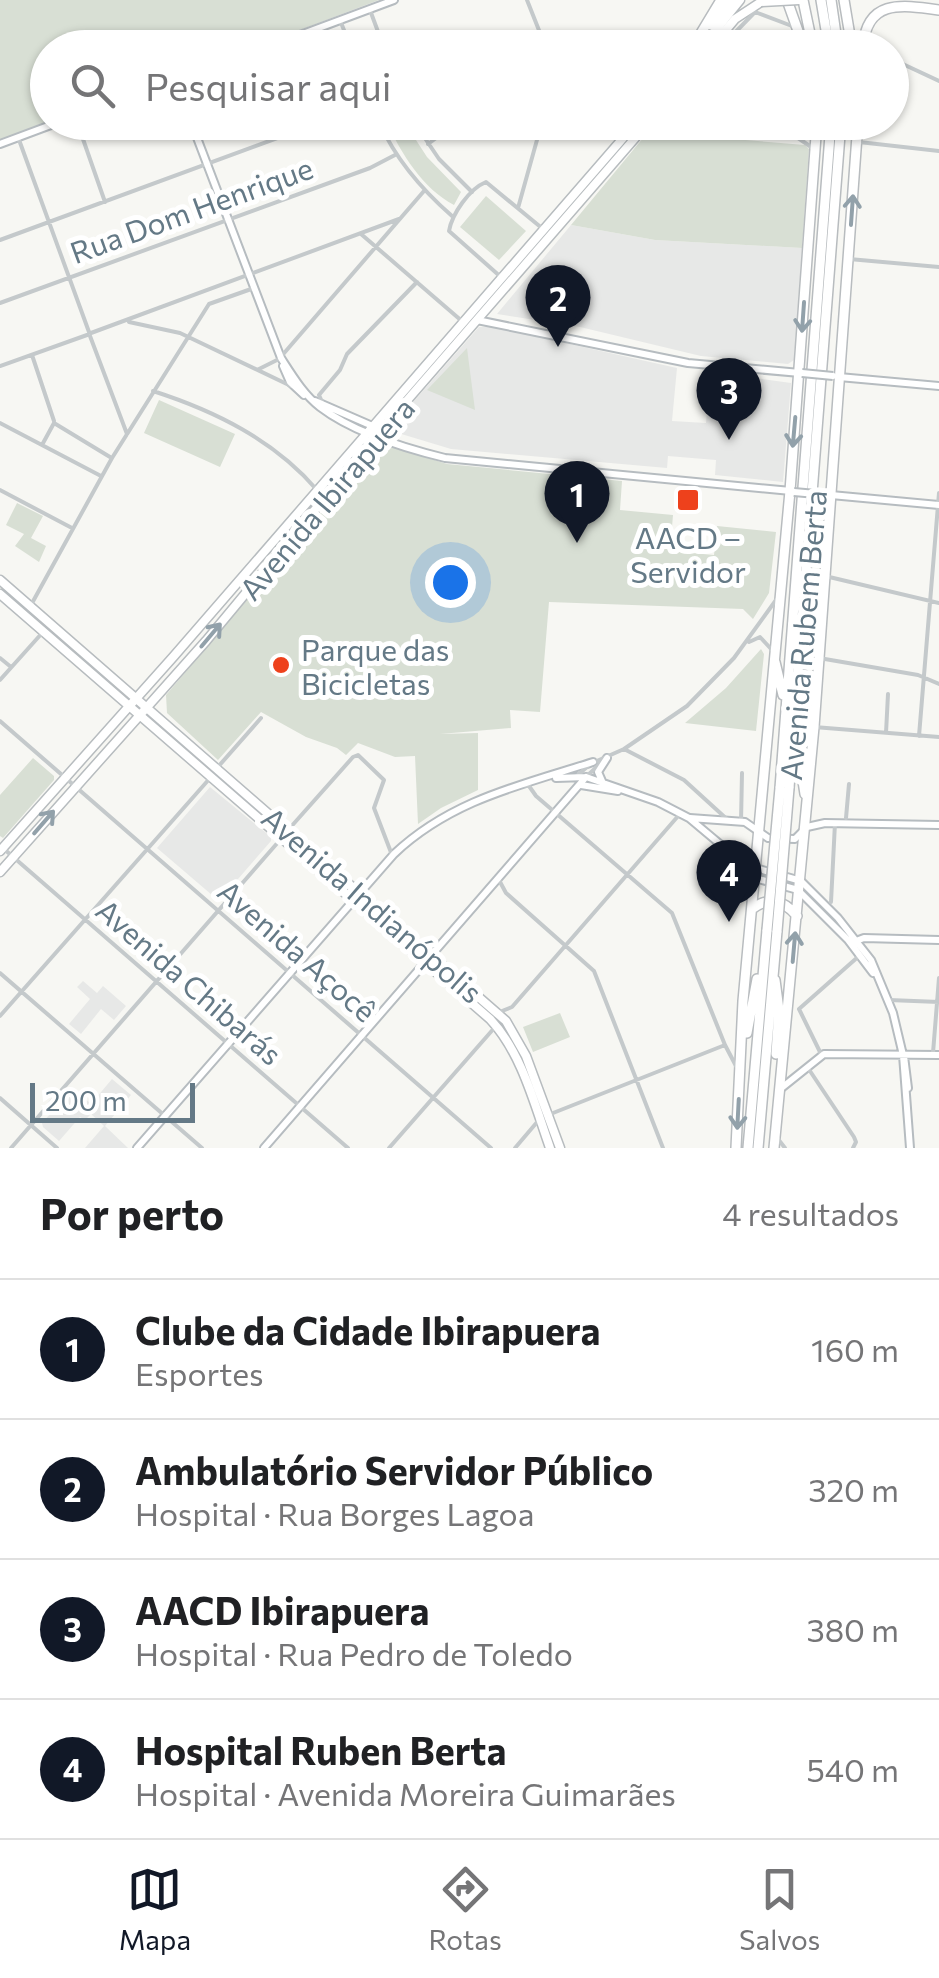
<!DOCTYPE html>
<html lang="pt">
<meta charset="utf-8">
<style>
body{margin:0;font-family:Commissioner,sans-serif;background:#f6f6f6;color:#202124}
.scale{position:absolute;left:30px;bottom:25px;width:165px;box-sizing:border-box;padding-left:10px;border:5px solid #647986;border-top:0;font-size:28px;line-height:35px;white-space:nowrap;color:#647986;-webkit-text-stroke:8px #fff;paint-order:stroke}
.you{position:absolute;left:450px;top:582px;width:35px;height:35px;margin:-25px;border:8px solid #fff;border-radius:50%;background:#1a73e8;box-shadow:0 0 0 15px #1a73e833}
.badge{display:grid;place-items:center;width:65px;height:65px;border-radius:50%;background:#111827;color:#fff;font-size:32px;font-weight:700}
.pin{position:absolute;translate:-50% -82px;filter:drop-shadow(0 2px 5px #0008)}
.pin::after{content:'';position:absolute;top:52px;width:35px;height:30px;background:inherit;clip-path:polygon(0 0,100% 0,50% 100%)}
.list{margin:0;padding:0;list-style:none}
h2{display:flex;justify-content:space-between;align-items:center;height:130px;margin:0;padding:0 40px;font-size:42px}
h2 small{font-size:32px;font-weight:400;color:#757577}
.list li{display:grid;grid-template-columns:65px 1fr auto;gap:30px;align-items:center;box-sizing:border-box;height:140px;padding:0 40px;border-top:2px solid #e0e0e0}
.list b{display:block;font-size:38px;white-space:nowrap}
.list p{margin:0;font-size:32px;white-space:nowrap;color:#757577}
.list em{font-size:32px;font-style:normal;color:#757577}
.icon{flex:none;width:55px;height:55px;fill:none;stroke:currentColor;stroke-width:2;stroke-linecap:round;stroke-linejoin:round}
.map{position:relative;flex:none;width:939px;height:1148px;overflow:hidden}
.search{position:absolute;background:#fff;box-shadow:0 2px 8px #0004;left:30px;right:30px;top:30px;height:110px;display:flex;align-items:center;gap:25px;box-sizing:border-box;padding:0 35px;border-radius:55px;color:#757577;font-size:38px}
.sheet{height:690px;background:#fff}
nav{display:flex;justify-content:space-around;align-items:center;box-sizing:border-box;height:140px;border-top:2px solid #e0e0e0;background:#fff;font-size:28px;color:#757577}
nav a{display:grid;justify-items:center;gap:5px}
nav .on{color:#111827}
.map>svg:first-child{display:block}
.built{fill:#e7e8e7}
.green{fill:#d8dfd4}
.lines{fill:none;stroke-linecap:round;stroke-linejoin:round}
.secondary-casing{stroke:#b6bcc0;stroke-width:10}
.primary-casing{stroke:#b7bcbf;stroke-width:11}
.highway-casing{stroke:#b8bcbf;stroke-width:12}
.street{stroke:#c4c9cb;stroke-width:4}
.secondary{stroke:#fff;stroke-width:6}
.primary{stroke:#fff;stroke-width:8}
.highway{stroke:#fff;stroke-width:9}
.secondary-bridge-casing{stroke:#b6bcc0;stroke-width:10;stroke-linecap:butt}
.primary-bridge-casing{stroke:#b7bcbf;stroke-width:11;stroke-linecap:butt}
.highway-bridge-casing{stroke:#b8bcbf;stroke-width:12;stroke-linecap:butt}
.secondary-bridge{stroke:#fff;stroke-width:6}
.primary-bridge{stroke:#fff;stroke-width:8}
.highway-bridge{stroke:#fff;stroke-width:9}
.oneway{stroke:#92a1aa}
.poi-dot{fill:#ee411c;stroke:#fff;stroke-width:4}
.labels{text-anchor:middle;dominant-baseline:central;stroke-width:10;stroke-linejoin:round;paint-order:stroke}
.street-label{font-size:30px;fill:#647986;stroke:#fff}
.poi-label{font-size:30px;fill:#647986;stroke:#fff}
</style>
<div class="map">
<svg width="939" height="1148" viewBox="0 0 939 1148">
<rect width="100%" height="100%" fill="#f7f7f3"/>
<path class="built" d="M571,225L655,240L802,248L794,360L788,364L701,356L580,327L497,314Z
M479,327H493L677,368L672,421L706,423L710,372L791,383L783,482L715,475L716,460L668,456L667,468L451,449L398,433L400,417Z
M210,787L271,837V841L219,901L157,848Z
M83,981L97,993L103,986L126,1006L114,1020L101,1009L81,1034L69,1024L90,999L77,987Z
M112,1079L131,1095L105,1126L128,1148H85L104,1126L91,1114L85,1120L80,1117L59,1141L43,1127L42,1123L73,1088L91,1104Z"/>
<path class="green" d="M0,0H379L255,47L48,48L47,122L0,140Z
M387,123H405L427,157L461,192L454,205C423,189 401,153 387,123Z
M648,132L805,145L809,149L802,248L655,240L571,225Z
M486,196L526,231L499,260L460,227Z
M467,348L475,410L427,390Z
M159,400L235,434L220,467L144,433Z
M384,444L447,464L622,481L620,510L673,515L670,551L714,555L717,526L776,532L769,593L753,619L743,609L549,602L540,712L510,710L511,728L440,734L478,733V790L441,808L418,824L415,756L395,757L358,743L346,755L337,748L306,737L261,712L218,760L167,713L166,695L335,496Z
M17,503L43,516L31,538L46,546L39,562L15,546L24,534L6,525Z
M761,649L764,654L756,731L685,723L726,688Z
M33,758L54,776V780L3,838L0,836V795Z
M560,1013L570,1037L533,1052L523,1027Z"/>
<g class="lines">
<defs>
<path id="secondary" d="M265,48L394,0
M191,122L281,358C292,375 304,395 320,407C354,433 404,448 445,458L791,491
M0,144L59,122
M477,320L688,363L800,373
M283,366L290,382L304,395
M839,377L939,386
M315,401L377,428
M831,495L939,505
M556,778L586,777L658,802L689,818L745,865L801,881L838,918L871,960L893,1013L903,1055L910,1148
M602,781L598,772L607,758
M581,785L618,791
M690,818L745,822L768,838L795,839L807,827L825,823L939,825
M755,878L798,890L848,940L873,973
M856,941L864,938L939,940
M904,1056L908,1088
M779,1090L824,1054L939,1055
M137,1148L394,854C451,800 521,785 593,762
M264,1148L586,777"/>
<path id="primary" d="M701,48L740,0
M711,48L735,19L764,0
M0,580L506,1021L526,1056L560,1148
M0,594L490,1019C522,1053 535,1106 550,1148
M0,851L174,656L637,122
M0,872L206,641L377,435L649,122"/>
<path id="highway" d="M787,0L798,31
M803,0L813,48
M821,0L829,48
M831,0L838,48
M844,0L852,48
M711,25L731,0
M692,48L721,0
M863,48C866,0 899,4 939,10
M775,662L783,695
M804,675L801,768L805,794
M780,788L831,122
M789,788L841,122
M752,909C769,896 784,900 797,916
M775,980L779,1010L776,1054
M747,1033L757,979
M736,1148L743,1001L790,491L817,122
M748,1148L767,930
M758,1148L777,931
M774,1148L814,727L858,122"/>
</defs>
<use href="#secondary" class="secondary-casing"/>
<use href="#primary" class="primary-casing"/>
<use href="#highway" class="highway-casing"/>
<path class="street" d="M527,0L546,48
M370,10L384,48
M340,20L351,48
M720,48L755,12L792,26
M794,48L798,33
M892,59L939,81
M77,122L105,202
M379,122C396,160 421,189 452,216
M414,122L439,159L472,192
M617,122L623,137
M648,123L798,138L814,149
M760,135L765,122
M18,137L89,332
M859,142L939,151
M428,144L458,122
M518,208L542,122
M361,234L463,322
M0,240L321,122
M849,259L939,267
M502,278L449,231C452,214 469,189 486,182L543,229
M0,303L370,168L395,155
M209,304L254,288
M129,322L180,333L291,386
M91,333L399,219
M90,336L127,434
M32,355L54,421
M0,366L87,335
M259,369L279,359L424,191
M153,391C215,411 274,440 317,490
M322,402L319,395L340,370L347,354L417,282
M0,423L101,476
M42,445L54,423L110,457
M0,490L72,528
M825,576L939,603
M31,605L112,458L209,304
M749,642L760,637L772,650
M0,658L11,667
M819,658L918,675L939,684
M0,680L43,632
M0,721L491,1148
M814,727L939,737
M886,733L888,694
M919,736L939,493
M624,749L684,780L729,821
M217,768L261,718
M588,775L603,761
M577,776L590,764L624,749L687,706L734,658L776,600
M522,785L529,786L536,796L672,913L725,1045L736,1066
M846,818L849,784
M741,822L742,773
M289,829L353,757L358,755L384,780L374,808L392,855
M4,849L348,1148
M499,880L506,893L594,971L663,1148
M831,902L835,823
M0,973L202,1148
M889,1000L939,1002
M799,1009L859,956
M799,1009L821,1054
M497,1013L512,1007L679,815
M0,1016L211,777
M933,1053L939,978
M808,1068L854,1137L856,1142L853,1148
M0,1098L57,1148
M548,1115L725,1045
M778,1139L785,1148
M11,1148L280,840
M389,1148L496,1026
M515,1148L538,1121"/>
<use href="#secondary" class="secondary"/>
<use href="#primary" class="primary"/>
<use href="#highway" class="highway"/>
<defs>
<path id="secondary-bridge" d="M802,373L833,376
M794,492L827,495"/>
<path id="primary-bridge" d="M761,2L799,0"/>
<path id="highway-bridge" d="M767,930L780,788
M777,931L789,788"/>
</defs>
<use href="#secondary-bridge" class="secondary-bridge-casing"/>
<use href="#primary-bridge" class="primary-bridge-casing"/>
<use href="#highway-bridge" class="highway-bridge-casing"/>
<use href="#secondary-bridge" class="secondary-bridge"/>
<use href="#primary-bridge" class="primary-bridge"/>
<use href="#highway-bridge" class="highway-bridge"/>
</g>
<defs><path id="oneway-shaft" d="M-6 0H5M1.5-3L5.5 0L1.5 3" fill="none" stroke-width="1.6" stroke-linecap="round" stroke-linejoin="round" transform="scale(2.5)"/></defs>
<g class="oneway">
<use href="#oneway-shaft" transform="translate(852 210) rotate(-86)"/>
<use href="#oneway-shaft" transform="translate(803 317) rotate(94)"/>
<use href="#oneway-shaft" transform="translate(794 432) rotate(95)"/>
<use href="#oneway-shaft" transform="translate(211 635) rotate(-50)"/>
<use href="#oneway-shaft" transform="translate(44 822) rotate(-49)"/>
<use href="#oneway-shaft" transform="translate(794 947) rotate(-85)"/>
<use href="#oneway-shaft" transform="translate(738 1114) rotate(93)"/>
</g>
<g class="poi-dot">
<rect x="676" y="488" width="24" height="24" rx="5"/>
<circle cx="281" cy="665" r="10"/>
</g>
<g class="labels">
<g class="street-label">
<text transform="translate(191 209) rotate(-20)">Rua Dom Henrique</text>
<text transform="translate(326 498) rotate(-50)">Avenida Ibirapuera</text>
<text transform="translate(802 635) rotate(-85)">Avenida Rubem Berta</text>
<text transform="translate(373 904) rotate(41)">Avenida Indianópolis</text>
<text transform="translate(298 950) rotate(41)">Avenida Açocê</text>
<text transform="translate(190 981) rotate(41)">Avenida Chibarás</text>
</g>
<g class="poi-label">
<text x="688" y="536">AACD –<tspan x="688" dy="34">Servidor</tspan></text>
<text x="301" y="648" text-anchor="start">Parque das<tspan x="301" dy="34">Bicicletas</tspan></text>
</g>
</g>
</svg>
<div class="scale">200 m</div>
<div class="you"></div>
<div class="pin badge" style="left:577px;top:543px">1</div>
<div class="pin badge" style="left:558px;top:347px">2</div>
<div class="pin badge" style="left:729px;top:440px">3</div>
<div class="pin badge" style="left:729px;top:922px">4</div>
<div class="search"><svg class="icon" aria-label="search" viewBox="0 0 24 24"><circle cx="10" cy="10" r="6"/><path d="M15 15l6 6"/></svg>Pesquisar aqui</div>
</div>
<section class="sheet">
<h2>Por perto<small>4 resultados</small></h2>
<ul class="list">
<li><span class="badge">1</span><div><b>Clube da Cidade Ibirapuera</b><p>Esportes</p></div><em>160 m</em></li>
<li><span class="badge">2</span><div><b>Ambulatório Servidor Público</b><p>Hospital · Rua Borges Lagoa</p></div><em>320 m</em></li>
<li><span class="badge">3</span><div><b>AACD Ibirapuera</b><p>Hospital · Rua Pedro de Toledo</p></div><em>380 m</em></li>
<li><span class="badge">4</span><div><b>Hospital Ruben Berta</b><p>Hospital · Avenida Moreira Guimarães</p></div><em>540 m</em></li>
</ul>
</section>
<nav>
<a class="on"><svg class="icon" aria-label="map" viewBox="0 0 24 24"><path d="M3 6l6-2 6 2 6-2v14l-6 2-6-2-6 2zM9 4v14M15 6v14"/></svg>Mapa</a>
<a><svg class="icon" aria-label="directions" viewBox="0 0 24 24"><path d="M12 3l9 9-9 9-9-9zM9 14v-3h6M13 9l2 2-2 2"/></svg>Rotas</a>
<a><svg class="icon" aria-label="saved" viewBox="0 0 24 24"><path d="M7 4h10v16l-5-4-5 4z"/></svg>Salvos</a>
</nav>
